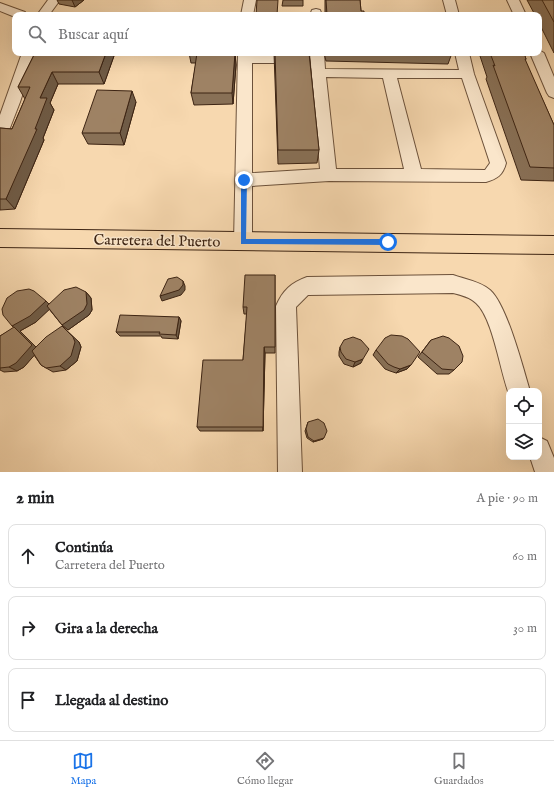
<!DOCTYPE html>
<html lang="es">
<meta charset="utf-8">
<style>
body{margin:0;font-family:"IM FELL English",serif;background:#f2f2f2;color:#202124}
.controls{position:absolute;right:12px;bottom:12px;display:grid;overflow:hidden;border-radius:8px;box-shadow:0 4px 16px #0002}
.controls button{width:36px;height:36px;display:grid;place-items:center;padding:0;border:0;border-bottom:1px solid #e0e0e0;background:#fff;color:#202124;font:20px sans-serif}
.stop{position:absolute;width:12px;height:12px;margin:-9px;border:3px solid #1a73e8;border-radius:50%;background:#fff}
.stop.end{background:#1a73e8;border-color:#fff;box-shadow:0 1px 4px #0008}
.list{margin:0;padding:0;list-style:none}
h2{display:flex;justify-content:space-between;align-items:center;height:52px;margin:0;padding:0 16px;font-size:17px}
h2 small{font-size:13px;font-weight:400;color:#757577}
.list li{display:grid;grid-template-columns:26px 1fr auto;gap:12px;align-items:center;box-sizing:border-box;height:64px;margin:0 8px 8px;padding:0 8px;border:1px solid #e0e0e0;border-radius:8px}
.list b{display:block;font-size:15px;white-space:nowrap}
.list p{margin:0;font-size:13px;white-space:nowrap;color:#757577}
.list em{font-size:13px;font-style:normal;color:#757577}
.icon{flex:none;width:22px;height:22px;fill:none;stroke:currentColor;stroke-width:2;stroke-linecap:round;stroke-linejoin:round}
.map{position:relative;flex:none;width:554px;height:472px;overflow:hidden}
.search{position:absolute;background:#fff;box-shadow:0 4px 16px #0002;left:12px;right:12px;top:12px;height:44px;display:flex;align-items:center;gap:10px;box-sizing:border-box;padding:0 14px;border-radius:8px;color:#757577;font-size:15px}
.sheet{height:268px;background:#fff}
nav{display:flex;justify-content:space-around;align-items:center;box-sizing:border-box;height:56px;border-top:1px solid #e0e0e0;background:#fff;font-size:11px;color:#757577}
nav a{display:grid;justify-items:center;gap:2px}
nav .on{color:#1a73e8}
.map>svg:first-child{display:block}
.lines{fill:none;stroke-linecap:round;stroke-linejoin:round}
.minor-casing{stroke:#6c513a;stroke-width:2}
.major-casing{stroke:#3d2413;stroke-width:2}
.minor{fill:#fae6cb;fill-rule:evenodd}
.major{fill:#f7d8af;fill-rule:evenodd}
.wall{fill:#887056;stroke:#3d2413}
.shaded-wall{fill:#6f5b46;stroke:#3d2413}
.building{fill:#9e8264;stroke:#3d2413}
.route{fill:#1a73e8}
.labels{text-anchor:middle;dominant-baseline:central;stroke-width:3;stroke-linejoin:round;paint-order:stroke}
.street-label{font-size:15px;fill:#3d2413;stroke:#fae6cb}
</style>
<div class="map">
<svg width="554" height="472" viewBox="0 0 554 472">
<rect width="100%" height="100%" fill="#f7d8af"/>
<filter id="stains"><feTurbulence type="fractalNoise" baseFrequency=".005" numOctaves="4"/><feColorMatrix values="0 0 0 0 .2 0 0 0 0 .09 0 0 0 0 .02 0 0 0 .5 -.17"/></filter>
<radialGradient id="worn" r=".72"><stop offset=".6" stop-color="#630" stop-opacity="0"/><stop offset="1" stop-color="#630" stop-opacity=".3"/></radialGradient>
<g class="lines">
<defs>
<path id="minor" d="M48,0H60L49,15H37Z
M244,0H256L253,15H241Z
M443,0H455L459,15H447Z
M507,0H519L526,15H514Z
M0,3L25,12L27,15H15V17L0,11Z
M316,9L320,10L322,15H310L312,10Z
M539,50L544,53L554,77V98L549,96L547,93L530,53H539Z
M22,53H36L20,102L8,133L5,137L0,138V115Z
M238,53H252V55H298L303,56L305,59L303,62L298,63H252V173L320,169L310,53H324L325,69L459,70L455,53H469L474,74L506,163C503,175 497,179 486,182L329,181L252,186V242L249,247L243,250L237,247L234,242ZM326,77L383,78L404,169H336ZM397,78H462L490,163L485,170L421,169Z
M453,275C465,279 481,282 490,290C507,305 523,368 530,391H509V394C500,371 493,318 476,303C470,297 461,295 453,293L308,295L296,307L302,472H278L276,306C283,290 291,283 307,277Z
M539,437L547,441L554,458V472H535L530,457H539Z"/>
<path id="major" d="M0,229L554,236V254L0,247Z"/>
</defs>
<use href="#minor" class="minor-casing"/>
<use href="#major" class="major-casing"/>
<use href="#minor" class="minor"/>
<use href="#major" class="major"/>
</g>
<path class="wall" d="M57,0H84L75,7L59,4Z
M283,0H303V6H282Z
M325,0H360L361,11L364,15H325Z
M527,0H554V53L539,23V15H535Z
M35,53H115L104,84H58L50,103L54,110L43,138L44,140L15,209L0,210V128L12,129L25,99L18,87Z
M189,53H235L236,65L233,104L194,105L191,93L196,63H191Z
M274,53H309L319,150L317,163L278,164Z
M324,53H452L448,64L326,61Z
M479,53H524L526,59L525,61L554,125V181L521,180L486,79L487,77Z
M136,102L124,145L88,144L82,133Z
M275,275V353H265L263,431H200L197,427L243,360L247,314H244L243,307Z
M86,292L91,298L92,310L89,315L68,330L62,325L49,309L36,322L20,331L36,347L79,342L81,347L77,361L66,370L53,372L41,365L34,355L24,367L17,371L4,372L0,370V336L14,328L12,326L48,304Z
M179,317L181,321L178,339L162,338L161,336H120L116,332Z
M431,340L454,370L449,374H437L418,357Z
M340,347L361,363L353,367L344,364L339,356V352Z
M376,350L411,365L407,369L396,373L390,371L385,369L373,355Z
M308,422L323,439L313,442L307,438L305,431Z"/>
<path class="shaded-wall" d="M72,0H84L75,7Z
M106,53H115L104,84L99,72Z
M235,53L236,65L233,104L232,93Z
M52,72L58,84L50,103L54,110L43,138L44,140L15,209L6,199L35,129L40,98Z
M132,91L136,102L124,145L120,133Z
M183,281L185,286V290L181,295L162,301L160,296Z
M86,292L91,298L92,310L89,315L68,330L62,325Z
M46,301L52,307L36,322L20,331L39,350L24,367L17,371L9,367L17,330L12,326Z
M179,317L181,321L178,339L176,335Z
M62,326L79,342L81,347L77,361L66,370L60,366Z
M264,347L265,353L263,431V427Z
M363,359L361,363L353,367L355,362Z
M411,365L407,369L396,373L400,369Z
M324,438L323,439L313,442L314,441Z"/>
<path class="building" d="M257,0H278L277,15H256Z
M326,0H360L361,11H364V15H327Z
M542,0H554V22Z
M35,53H106L99,72H52L40,98H47L35,129H37L6,199H0V128L12,129L30,87H18Z
M197,53H235L232,93H191Z
M275,53H309L319,150H278Z
M490,53H524L526,59H525L554,125V168L530,167L493,65L495,66Z
M97,90L132,91L120,133H82Z
M245,275H275V347H264L263,427H197L203,360H243L247,307H243Z
M177,277L183,281V285L179,290L160,296L168,279Z
M76,287L86,292L87,304L84,310L62,325L47,306L64,290Z
M29,289L34,291L46,301L30,316L12,326L3,315L2,309L7,298L17,291Z
M120,315L179,317L176,335L159,334L160,332H116Z
M62,326L73,337L75,342L71,356L60,366L46,368L41,365L32,351L46,337Z
M14,327L32,345L16,363L9,367L0,368V336Z
M391,335L402,336L408,339L420,352L411,365L400,369L394,367L388,364L376,350L385,338Z
M443,336L449,338L459,346L463,356L462,362L454,370L442,369L422,352L431,340Z
M353,337L361,340L369,349L363,359L355,362L346,359L341,352L340,347L344,340Z
M318,419L324,423L327,431L324,438L314,441L308,437L306,429L308,422Z"/>
<path class="route" d="M241,179L247,180L246,239H388L391,242L388,245L241,244Z"/>
<g class="labels">
<g class="street-label">
<text transform="translate(157 241) rotate(1)">Carretera del Puerto</text>
</g>
</g>
<rect width="100%" height="100%" filter="url(#stains)"/>
<rect width="100%" height="100%" fill="url(#worn)"/>
</svg>
<div class="controls">
<button><svg class="icon" aria-label="locate" viewBox="0 0 24 24"><circle cx="12" cy="12" r="6"/><path d="M12 2v4M12 18v4M2 12h4M18 12h4"/></svg></button>
<button><svg class="icon" aria-label="layers" viewBox="0 0 24 24"><path d="M12 4l9 5-9 5-9-5zM3 14l9 5 9-5"/></svg></button>
</div>
<div class="stop" style="left:388px;top:242px"></div>
<div class="stop end" style="left:244px;top:180px"></div>
<div class="search"><svg class="icon" aria-label="search" viewBox="0 0 24 24"><circle cx="10" cy="10" r="6"/><path d="M15 15l6 6"/></svg>Buscar aquí</div>
</div>
<section class="sheet">
<h2>2 min<small>A pie · 90 m</small></h2>
<ul class="list">
<li><svg class="icon" aria-label="ahead" viewBox="0 0 24 24"><path d="M12 20V5M6 11l6-6 6 6"/></svg><div><b>Continúa</b><p>Carretera del Puerto</p></div><em>60 m</em></li>
<li><svg class="icon" aria-label="right" viewBox="0 0 24 24"><path d="M7 20v-9h11M14 6l5 5-5 5"/></svg><div><b>Gira a la derecha</b></div><em>30 m</em></li>
<li><svg class="icon" aria-label="arrive" viewBox="0 0 24 24"><path d="M6 21V4h12l-3 4 3 4H6"/></svg><div><b>Llegada al destino</b></div></li>
</ul>
</section>
<nav>
<a class="on"><svg class="icon" aria-label="map" viewBox="0 0 24 24"><path d="M3 6l6-2 6 2 6-2v14l-6 2-6-2-6 2zM9 4v14M15 6v14"/></svg>Mapa</a>
<a><svg class="icon" aria-label="directions" viewBox="0 0 24 24"><path d="M12 3l9 9-9 9-9-9zM9 14v-3h6M13 9l2 2-2 2"/></svg>Cómo llegar</a>
<a><svg class="icon" aria-label="saved" viewBox="0 0 24 24"><path d="M7 4h10v16l-5-4-5 4z"/></svg>Guardados</a>
</nav>
